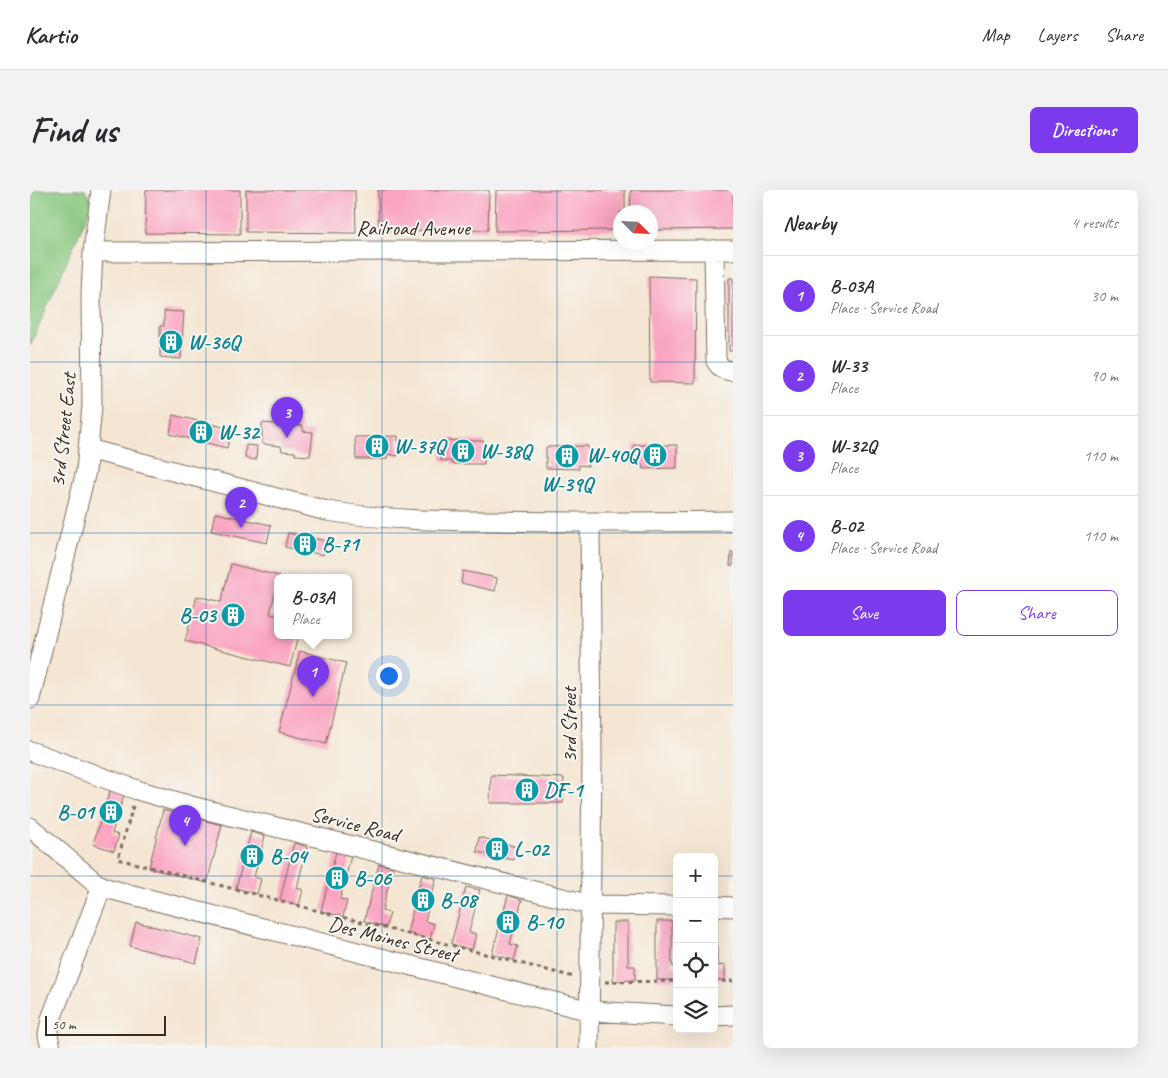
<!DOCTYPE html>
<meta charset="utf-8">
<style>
body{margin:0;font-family:Caveat,sans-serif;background:#f2f2f3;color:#2b2b33}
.controls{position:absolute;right:15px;bottom:15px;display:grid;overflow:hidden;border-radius:8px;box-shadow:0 5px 20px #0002}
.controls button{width:45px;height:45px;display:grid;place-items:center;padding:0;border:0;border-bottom:1px solid #e1e1e2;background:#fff;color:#2b2b33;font:25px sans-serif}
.compass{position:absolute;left:583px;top:15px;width:45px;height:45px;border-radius:50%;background:#fff;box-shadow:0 5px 20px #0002;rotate:114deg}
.scale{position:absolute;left:15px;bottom:12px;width:121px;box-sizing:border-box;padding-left:5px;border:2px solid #3b2a1e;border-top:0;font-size:14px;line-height:18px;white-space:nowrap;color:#3b2a1e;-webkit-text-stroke:4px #f6f6f2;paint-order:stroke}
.you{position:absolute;left:358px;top:485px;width:18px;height:18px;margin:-12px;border:4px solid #fff;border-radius:50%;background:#1a73e8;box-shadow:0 0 0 8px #1a73e833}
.badge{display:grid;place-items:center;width:32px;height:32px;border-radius:50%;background:#7c3aed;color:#fff;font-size:16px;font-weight:700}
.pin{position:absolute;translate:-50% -41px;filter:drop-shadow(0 1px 2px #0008)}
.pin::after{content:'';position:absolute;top:26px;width:18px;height:15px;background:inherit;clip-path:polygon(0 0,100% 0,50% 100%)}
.popup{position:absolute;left:244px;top:384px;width:78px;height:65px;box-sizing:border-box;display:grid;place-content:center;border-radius:8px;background:#fff;filter:drop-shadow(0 1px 4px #0005);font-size:16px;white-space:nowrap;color:#7c7c81}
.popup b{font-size:19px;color:#2b2b33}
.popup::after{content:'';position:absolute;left:50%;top:100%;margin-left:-10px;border:10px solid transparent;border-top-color:#fff}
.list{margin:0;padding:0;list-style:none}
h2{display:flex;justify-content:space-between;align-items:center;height:65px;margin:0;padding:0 20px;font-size:21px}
h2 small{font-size:16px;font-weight:400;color:#7c7c81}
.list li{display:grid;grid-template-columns:32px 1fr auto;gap:15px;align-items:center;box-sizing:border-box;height:80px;padding:0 20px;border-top:1px solid #e1e1e2}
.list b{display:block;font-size:19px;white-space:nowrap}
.list p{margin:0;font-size:16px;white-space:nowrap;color:#7c7c81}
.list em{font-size:16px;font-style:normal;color:#7c7c81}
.actions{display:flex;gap:10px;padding:15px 20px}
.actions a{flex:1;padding:11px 0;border:1px solid #7c3aed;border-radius:8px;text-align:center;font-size:18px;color:#7c3aed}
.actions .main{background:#7c3aed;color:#fff}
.icon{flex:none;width:28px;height:28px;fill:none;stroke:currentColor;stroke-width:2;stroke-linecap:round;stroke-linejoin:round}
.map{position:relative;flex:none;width:703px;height:858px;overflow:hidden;border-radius:8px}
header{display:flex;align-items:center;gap:30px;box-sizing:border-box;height:70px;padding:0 25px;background:#fff;border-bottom:1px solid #e1e1e2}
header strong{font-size:24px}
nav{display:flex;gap:28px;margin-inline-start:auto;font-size:18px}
.intro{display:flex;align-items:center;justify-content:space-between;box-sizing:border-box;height:120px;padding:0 30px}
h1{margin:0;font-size:35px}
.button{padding:12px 22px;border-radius:8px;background:#7c3aed;color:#fff;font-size:18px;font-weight:700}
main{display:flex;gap:30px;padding:0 30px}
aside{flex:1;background:#fff;border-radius:8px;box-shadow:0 5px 20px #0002}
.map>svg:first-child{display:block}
.green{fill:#88c77f;stroke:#62784e}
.building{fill:#faa4c1}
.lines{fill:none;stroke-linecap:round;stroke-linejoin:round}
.minor-casing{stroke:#7c6c5d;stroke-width:21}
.path{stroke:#7c6c5d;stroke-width:3;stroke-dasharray:4 4;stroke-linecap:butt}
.minor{stroke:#fff;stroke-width:19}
.grid{fill:none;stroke:#1f6fb2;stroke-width:1;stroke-opacity:0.55}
.labels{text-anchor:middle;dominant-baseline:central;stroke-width:4;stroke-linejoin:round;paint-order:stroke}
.street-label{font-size:21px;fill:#3b2a1e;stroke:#f6f6f2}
.culture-label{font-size:21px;font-weight:bold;fill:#0d838f;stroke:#f6f6f2;text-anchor:start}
</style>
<header>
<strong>Kartio</strong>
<nav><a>Map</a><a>Layers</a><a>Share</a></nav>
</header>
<div class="intro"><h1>Find us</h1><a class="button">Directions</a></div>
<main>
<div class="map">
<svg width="703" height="858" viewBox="0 0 703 858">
<rect width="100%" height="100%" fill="#f6f6f2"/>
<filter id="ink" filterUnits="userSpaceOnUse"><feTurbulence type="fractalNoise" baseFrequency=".02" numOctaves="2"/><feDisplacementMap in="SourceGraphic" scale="10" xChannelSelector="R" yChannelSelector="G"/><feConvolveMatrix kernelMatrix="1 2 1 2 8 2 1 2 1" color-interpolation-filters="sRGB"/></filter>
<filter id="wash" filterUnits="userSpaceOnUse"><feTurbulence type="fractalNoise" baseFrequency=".0096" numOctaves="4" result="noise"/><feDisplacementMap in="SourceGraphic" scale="20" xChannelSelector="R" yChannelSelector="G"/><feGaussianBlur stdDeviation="1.12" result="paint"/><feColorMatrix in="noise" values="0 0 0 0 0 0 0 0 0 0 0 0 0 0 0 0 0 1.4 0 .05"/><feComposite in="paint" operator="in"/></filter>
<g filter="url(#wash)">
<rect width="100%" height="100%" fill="#f5e6d3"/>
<path class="green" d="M0,0H55L62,14L0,156Z"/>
<g id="blocks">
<path class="building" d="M116,0H210V44L115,43Z
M216,0H325L326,43L216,42Z
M348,0H459L458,40L349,41Z
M466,0H595V22H590V40L465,41Z
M601,0H703V39L620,40V22H600Z
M619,86L666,88L665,193L620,192Z
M699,88H703V161H699Z
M134,121L154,122L151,169L130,167V136H134Z
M143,225L202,239L197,258L140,244Z
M232,233L273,236V241L283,242L280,266L265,265V262L252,261L251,256L232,254Z
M368,246V266L357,264V269H326L325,247Z
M412,250L454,251V274H422V271H411Z
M216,255L227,256L226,270L215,268Z
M604,255H647V278L613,279L612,275H602Z
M558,256V276L549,275V279L516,278V257Z
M185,323L241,335L237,353L181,341Z
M258,343L296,351L293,365L255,357Z
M701,362H703V376H700Z
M201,374L249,386L240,424L248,426V446H268L260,477L155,451L167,406L191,412Z
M433,381L467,388L465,401L431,393Z
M270,461L316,473L296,554L249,542Z
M461,585L534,588L533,613H460Z
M81,598L95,602L82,643L89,645L84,661L63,654Z
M133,620L192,635L177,693L119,678Z
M221,642L235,646L224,687L231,689L227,704L206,698Z
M449,647L487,657L484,670L447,662Z
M264,653L277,657L267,698L273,700L269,715L250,710Z
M306,662L321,666L310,709L317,711L313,727L291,721Z
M349,674L363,677L352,721L360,723L356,737L334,731Z
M392,685L406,689L395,731L404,734L400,749L377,743Z
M436,697L450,700L439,742L446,744L442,760L421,754Z
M478,705L492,710L480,754L488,756L484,770L462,764Z
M627,731H642V776H647V790H627Z
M684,731H687V776L695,775V790H684Z
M106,732L172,749L166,773L100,756Z
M583,732H598V776H605V790L583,791Z"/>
</g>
</g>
<g filter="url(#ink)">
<use href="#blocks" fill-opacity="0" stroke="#7c6c5d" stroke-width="1"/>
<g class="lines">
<defs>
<path id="minor" d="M684,60L686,171C690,178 695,181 703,181
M63,62L703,60
M58,259L297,321C353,330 411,331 468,331C546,333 625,332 703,331
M0,509L56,281L62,216L61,105L63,62L71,0
M0,561L107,600L165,617L561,715L647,716
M0,637L66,693L72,696L21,829L18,845L21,858
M72,696L79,699L560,821L647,826
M684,716L703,717
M684,826L703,825
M559,858L562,568L560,333"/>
</defs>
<use href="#minor" class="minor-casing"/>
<path class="path" d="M103,616L88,669L544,787
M684,791H703
M575,792L647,791"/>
<use href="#minor" class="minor"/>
</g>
</g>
<path class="grid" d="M176,0V858M352,0V858M527,0V858M0,172H703M0,343H703M0,515H703M0,686H647M684,686H703"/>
<defs>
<symbol id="building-disc" viewBox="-11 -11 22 22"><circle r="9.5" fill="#0f9aa8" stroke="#f6f6f2"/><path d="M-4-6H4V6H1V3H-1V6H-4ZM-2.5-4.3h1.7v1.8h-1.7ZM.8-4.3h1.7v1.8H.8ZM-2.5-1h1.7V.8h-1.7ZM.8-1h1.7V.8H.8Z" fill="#fff"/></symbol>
</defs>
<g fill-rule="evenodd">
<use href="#building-disc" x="127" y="138" width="28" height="28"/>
<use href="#building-disc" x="157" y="228" width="28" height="28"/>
<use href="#building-disc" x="333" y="242" width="28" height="28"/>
<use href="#building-disc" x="419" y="247" width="28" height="28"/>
<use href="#building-disc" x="611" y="251" width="28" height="28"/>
<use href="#building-disc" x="523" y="252" width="28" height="28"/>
<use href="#building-disc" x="261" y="340" width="28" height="28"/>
<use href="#building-disc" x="189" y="411" width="28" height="28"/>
<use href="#building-disc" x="483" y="586" width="28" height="28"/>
<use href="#building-disc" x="67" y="608" width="28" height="28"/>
<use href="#building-disc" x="453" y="645" width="28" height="28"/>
<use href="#building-disc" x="208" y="652" width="28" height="28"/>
<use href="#building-disc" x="293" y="674" width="28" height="28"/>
<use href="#building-disc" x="379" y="696" width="28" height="28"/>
<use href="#building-disc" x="464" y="718" width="28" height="28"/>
</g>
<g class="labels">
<g class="street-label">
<text x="383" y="38">Railroad Avenue</text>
<text transform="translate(33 240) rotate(-84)">3rd Street East</text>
<text transform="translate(539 535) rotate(-90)">3rd Street</text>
<text transform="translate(325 634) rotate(14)">Service Road</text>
<text transform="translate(363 749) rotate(14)">Des Moines Street</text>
</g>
<g class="culture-label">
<text x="158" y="152">W-36Q</text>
<text x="188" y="242">W-32</text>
<text x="364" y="256">W-37Q</text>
<text x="450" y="261">W-38Q</text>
<text x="608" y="265" text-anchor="end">W-40Q</text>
<text x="537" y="294" text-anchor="middle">W-39Q</text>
<text x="292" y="354">B-71</text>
<text x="186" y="425" text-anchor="end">B-03</text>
<text x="514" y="600">DF-1</text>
<text x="64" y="622" text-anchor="end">B-01</text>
<text x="484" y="659">L-02</text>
<text x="240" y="666">B-04</text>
<text x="324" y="688">B-06</text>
<text x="410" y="710">B-08</text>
<text x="496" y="732">B-10</text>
</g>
</g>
</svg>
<div class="controls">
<button>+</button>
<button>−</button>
<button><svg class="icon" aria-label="locate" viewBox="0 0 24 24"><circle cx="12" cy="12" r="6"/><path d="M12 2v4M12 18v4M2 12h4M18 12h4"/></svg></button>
<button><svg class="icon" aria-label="layers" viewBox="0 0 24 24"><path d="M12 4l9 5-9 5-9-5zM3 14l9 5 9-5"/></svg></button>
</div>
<svg class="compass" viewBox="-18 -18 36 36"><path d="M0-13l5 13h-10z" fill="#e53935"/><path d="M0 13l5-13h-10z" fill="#7c7c81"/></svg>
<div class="scale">50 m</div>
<div class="you"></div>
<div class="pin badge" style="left:283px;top:507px">1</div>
<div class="popup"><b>B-03A</b>Place</div>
<div class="pin badge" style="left:211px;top:338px">2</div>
<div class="pin badge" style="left:257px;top:248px">3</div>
<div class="pin badge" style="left:155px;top:656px">4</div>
</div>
<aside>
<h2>Nearby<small>4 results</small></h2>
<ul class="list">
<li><span class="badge">1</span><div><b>B-03A</b><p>Place · Service Road</p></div><em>30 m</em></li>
<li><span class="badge">2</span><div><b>W-33</b><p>Place</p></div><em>90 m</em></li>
<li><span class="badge">3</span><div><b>W-32Q</b><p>Place</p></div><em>110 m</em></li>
<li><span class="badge">4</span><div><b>B-02</b><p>Place · Service Road</p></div><em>110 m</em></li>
</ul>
<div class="actions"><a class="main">Save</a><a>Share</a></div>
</aside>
</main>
